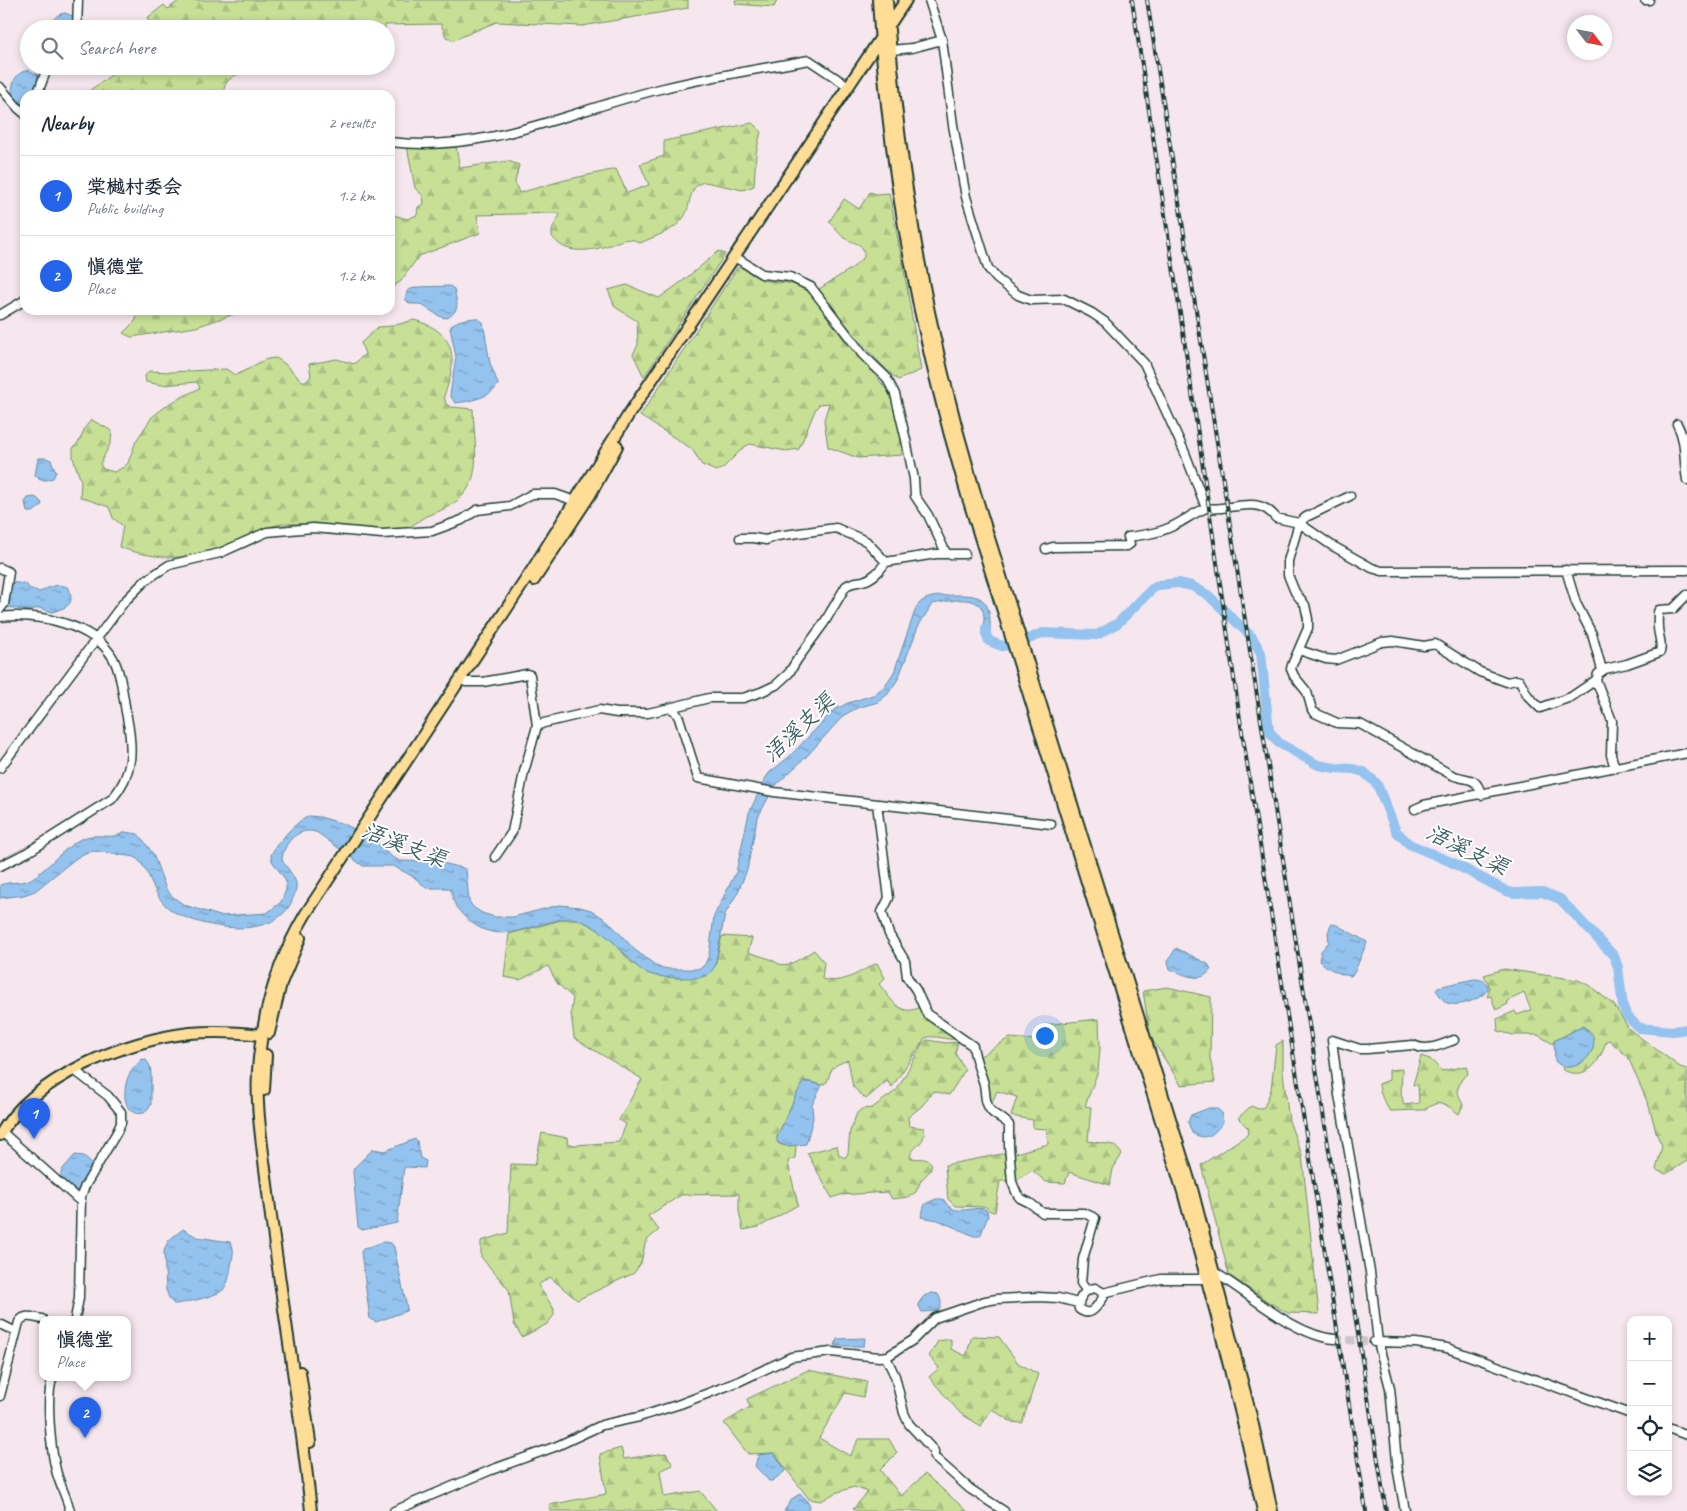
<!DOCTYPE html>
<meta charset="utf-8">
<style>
body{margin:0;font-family:Caveat,"LXGW WenKai TC",sans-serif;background:#f2f2f3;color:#1f2937}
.controls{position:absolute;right:15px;bottom:15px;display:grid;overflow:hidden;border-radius:10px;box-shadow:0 2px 8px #0003}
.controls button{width:45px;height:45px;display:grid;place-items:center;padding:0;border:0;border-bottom:1px solid #e0e1e3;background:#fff;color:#1f2937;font:25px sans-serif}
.compass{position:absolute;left:1567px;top:15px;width:45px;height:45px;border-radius:50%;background:#fff;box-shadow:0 2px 8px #0003;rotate:122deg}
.you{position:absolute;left:1044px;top:1035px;width:18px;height:18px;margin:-12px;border:4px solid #fff;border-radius:50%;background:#1a73e8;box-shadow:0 0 0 8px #1a73e833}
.badge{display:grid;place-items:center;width:32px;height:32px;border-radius:50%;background:#2563eb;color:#fff;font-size:16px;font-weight:700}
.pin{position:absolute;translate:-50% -41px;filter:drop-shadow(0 1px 2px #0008)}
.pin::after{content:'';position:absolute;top:26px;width:18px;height:15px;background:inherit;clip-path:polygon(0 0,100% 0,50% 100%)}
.popup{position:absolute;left:39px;top:1316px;width:92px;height:65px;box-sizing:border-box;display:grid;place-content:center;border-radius:10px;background:#fff;filter:drop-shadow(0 1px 4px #0005);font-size:16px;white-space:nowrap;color:#747a83}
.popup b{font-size:19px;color:#1f2937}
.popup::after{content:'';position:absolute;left:50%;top:100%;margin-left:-10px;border:10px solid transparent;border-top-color:#fff}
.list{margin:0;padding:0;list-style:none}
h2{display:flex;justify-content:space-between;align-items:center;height:65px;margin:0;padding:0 20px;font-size:21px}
h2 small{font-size:16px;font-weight:400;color:#747a83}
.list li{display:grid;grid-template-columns:32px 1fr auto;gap:15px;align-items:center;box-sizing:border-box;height:80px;padding:0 20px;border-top:1px solid #e0e1e3}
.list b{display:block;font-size:19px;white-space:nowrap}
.list p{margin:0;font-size:16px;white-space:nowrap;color:#747a83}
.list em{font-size:16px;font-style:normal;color:#747a83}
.icon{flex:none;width:28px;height:28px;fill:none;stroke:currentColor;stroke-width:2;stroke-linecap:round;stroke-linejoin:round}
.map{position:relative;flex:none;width:1687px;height:1511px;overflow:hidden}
.search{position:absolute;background:#fff;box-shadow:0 2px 8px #0003;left:20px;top:20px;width:375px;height:55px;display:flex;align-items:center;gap:12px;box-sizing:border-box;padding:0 18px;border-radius:28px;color:#747a83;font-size:19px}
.panel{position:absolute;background:#fff;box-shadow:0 2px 8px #0003;left:20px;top:90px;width:375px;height:225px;border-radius:15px}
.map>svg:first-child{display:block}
.forest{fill:url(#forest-firs);stroke:#738e65}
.water{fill:url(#water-ripples);stroke:#658da4}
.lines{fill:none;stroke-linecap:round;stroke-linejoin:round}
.river{stroke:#94c3ef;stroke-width:10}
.minor-tunnel{stroke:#cbc5ca;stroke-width:8;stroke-dasharray:8 4;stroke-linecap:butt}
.minor-casing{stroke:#1f3d34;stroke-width:11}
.major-casing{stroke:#1f3d34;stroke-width:14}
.minor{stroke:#fff;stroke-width:8}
.major{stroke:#ffdd96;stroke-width:10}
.rail-casing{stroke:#1f3d34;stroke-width:4}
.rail{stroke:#fff;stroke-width:2;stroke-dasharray:5.5;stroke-linecap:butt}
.labels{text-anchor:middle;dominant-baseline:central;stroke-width:4;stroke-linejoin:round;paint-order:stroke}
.water-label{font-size:22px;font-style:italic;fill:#3c5e63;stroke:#fff}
</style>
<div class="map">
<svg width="1687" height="1511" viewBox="0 0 1687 1511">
<defs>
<pattern id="forest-firs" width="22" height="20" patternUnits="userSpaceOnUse" patternTransform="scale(1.25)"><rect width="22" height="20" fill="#c7e096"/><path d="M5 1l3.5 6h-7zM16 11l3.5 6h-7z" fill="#aac182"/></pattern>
<pattern id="water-ripples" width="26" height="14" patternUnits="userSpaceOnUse" patternTransform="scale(1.25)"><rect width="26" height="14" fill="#94c3ef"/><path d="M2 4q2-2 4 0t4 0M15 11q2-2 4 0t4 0" fill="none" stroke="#78a0c2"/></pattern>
</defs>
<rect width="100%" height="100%" fill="#f6e7ef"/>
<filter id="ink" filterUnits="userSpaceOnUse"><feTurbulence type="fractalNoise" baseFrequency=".02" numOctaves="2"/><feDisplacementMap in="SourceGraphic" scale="10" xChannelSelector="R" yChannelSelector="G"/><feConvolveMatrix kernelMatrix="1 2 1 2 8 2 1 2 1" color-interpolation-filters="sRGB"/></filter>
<g filter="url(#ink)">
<path class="forest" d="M180,0H688V8L582,26L496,22L454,40L446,37L441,24L385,25V29H155L147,18L164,5L168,9Z
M735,0H777L774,7L736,4Z
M131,66H290C272,67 219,68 224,95H83L117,71Z
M752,123L761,131L756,153L754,186L743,190L705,182C687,185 692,205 684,217C675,231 655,236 640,243C627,234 616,244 603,247C589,251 569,253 558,243C555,240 551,237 552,233C552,227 557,220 560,215L557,213L477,215L480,233L419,256L401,281L390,289V214L407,219L417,215L418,207L424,204L423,196L415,188L407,146L456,147L460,168L508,161L519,165L515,182L519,193L565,180L616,169L627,193L649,185L640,164L664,156V141Z
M870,192L876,194L889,193L903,265L921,370L898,380C867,353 843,321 819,289L852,268L864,257C865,243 855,244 846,239C840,236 835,227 829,222L844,199L859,209Z
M719,251L725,254L644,377L633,354L638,345L637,321L615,307L608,290L627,285L659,298L684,280Z
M740,267C749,272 757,279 767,281C781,283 791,281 804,289C821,301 831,323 844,340C859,359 880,377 892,399C900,413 901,438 902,455L858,458L828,447L824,420L829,403L820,404L816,408L799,449L786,451L750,444L744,447L722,469L716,471L702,465L692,449L640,416L737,268Z
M137,310H269L237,313L196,327L131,337L123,333L136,320Z
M414,320C457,332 458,359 444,396L446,404L451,407L473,409C475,460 488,495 429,515C420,518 412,528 403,530C396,531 387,530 380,530C361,529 343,528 324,526C310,525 296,523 282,524C258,528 244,539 222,547C187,562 153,559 119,547L123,526L113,518L109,507L80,497L81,481L73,458V448C84,439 81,428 92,420L112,431L111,442L100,464L103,469L114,472L124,467L128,463L136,441L152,417L170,403L200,388L197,382L162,385L146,382L145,376L149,371L171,372L226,369L235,375C250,371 259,358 276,358L285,364L302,381H307L311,376L309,364L337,359L354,364L365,354L361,343L378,327L392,326Z
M569,918L577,919L592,926L609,937L631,962L645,972L657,976L681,978L715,966L722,936L752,938L748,952L770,959L779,964L788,965L800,959L814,950L824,962L822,979C843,985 859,972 877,963L885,978L879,984C890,997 899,1017 918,1008L917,1003L921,1002L958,1039C947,1041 935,1034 925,1038L892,1087L887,1081L866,1099L853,1087L848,1060C832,1066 832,1067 827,1082L822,1085L806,1081L797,1093L777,1137L779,1144L786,1146L796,1145L795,1158L789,1160L788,1163L798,1205L759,1227L743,1230L739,1211V1194L681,1195L648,1216L659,1230L648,1239L645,1244L641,1263L634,1273L577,1300L550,1277L538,1285L554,1309V1315L547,1324L522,1337L514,1324L509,1290L481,1257V1241L508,1233L511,1164L535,1165L542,1133L568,1138L567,1143L575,1145L619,1142L626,1124L619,1120L642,1079L574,1038L571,1012L573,998L557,983L548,966L520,980L504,977L509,934Z
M1504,969L1578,980L1590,986L1614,1005L1629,1029L1680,1067L1687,1069V1161L1666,1174L1656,1170L1662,1146L1657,1135L1649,1106L1628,1057L1609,1040L1606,1041C1600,1063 1587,1081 1563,1070L1562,1067C1578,1068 1585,1061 1593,1049L1592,1033L1583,1026L1554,1041L1553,1044L1538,1035H1513L1498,1031L1497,1019L1515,1011L1517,1015L1531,1010L1524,993L1507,1001L1508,1004L1496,1010L1491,996L1487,997C1491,987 1489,985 1484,975Z
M1167,987L1211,997L1210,1058L1215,1082L1181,1085L1150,1036L1143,991Z
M1099,1019L1100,1049L1098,1071L1085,1106L1091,1107L1088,1141L1114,1145L1122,1154L1113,1169L1110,1185L1069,1172L1065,1183L1046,1182L1032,1170L1016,1181H1000L995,1212L990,1211L986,1207L955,1206L948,1199L945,1165L1007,1153L1012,1154L1048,1144L1047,1129L1033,1128V1120L1011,1116L1017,1097L997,1091L990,1107L976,1059L1009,1038L1035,1040L1043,1025Z
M927,1040L946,1043L958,1042L955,1053L965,1070L949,1095L933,1091L922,1106L908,1117L909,1126L924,1128C927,1145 912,1145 910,1157C917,1161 928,1155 932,1165L930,1171L921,1180L916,1192L908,1197L892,1199L888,1192L840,1195L832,1198L807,1153L835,1146H837L839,1155L845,1158L848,1153L850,1131L857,1113L862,1109L872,1108L897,1090L922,1044Z
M1283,1041V1072L1289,1121L1302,1155L1319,1314L1288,1313L1270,1303L1229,1275L1201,1165L1247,1135L1249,1129L1238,1118L1251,1106L1258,1109L1264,1107L1271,1090L1276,1045Z
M1421,1056L1430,1059L1442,1071L1466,1066L1468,1074L1461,1080L1457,1091L1463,1105L1459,1114L1448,1106L1437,1103L1423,1110L1390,1111C1384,1103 1380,1094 1379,1084L1389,1080V1070L1402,1069L1401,1093L1404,1105L1419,1103L1418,1085H1413Z
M972,1336L999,1337L1018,1363L1038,1374L1022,1423L1011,1422L992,1409L981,1426L960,1413L929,1377L939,1368L929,1356L938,1341L951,1339V1349L966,1356Z
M808,1370L867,1382L863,1397L845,1393L819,1438L850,1456L859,1439H889L897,1453L880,1470L901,1496L925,1474L967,1511H856L853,1509L868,1492L854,1487L835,1493L821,1501L809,1499L774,1453L748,1454L724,1423L750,1407L747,1399Z
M621,1448L624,1459L666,1453L673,1465L660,1471L664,1497L700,1491L717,1511H551L549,1505L606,1494L600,1454Z"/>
<path class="water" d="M65,13L75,17L74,29H50C50,20 57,14 65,13Z
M28,70L38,75L36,90L33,95H25V106H21L12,98C12,84 13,74 28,70Z
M450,286L454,289C457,303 461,310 447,318L441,317L420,304H410L405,299L407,292L408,290L418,287Z
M476,318L483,322L490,363L498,384C493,397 468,402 455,403L450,395L456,357L450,328C455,319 467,319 476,318Z
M39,458H46L51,460L56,472L53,478L46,480H40L35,475L38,459Z
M34,497L37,498L42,503L41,506L33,512H27L25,502L28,498Z
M9,582L26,584L30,589L40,592C49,587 59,582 69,588C75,606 67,607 52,612L39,608L27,611L8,607L6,604Z
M953,595C975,595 989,594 990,622C991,628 989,633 991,638L988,644C982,636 984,626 984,616C982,591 947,602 932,604L918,627L898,679L888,694L878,702L857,708L844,715L806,757L774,787L757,819L747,870L737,894L725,914L715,966C709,977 702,978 690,978C678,978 655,978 645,972C637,968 632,961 625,954C612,940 596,925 576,919C569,917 561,919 554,921C521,929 494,945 465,917C458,911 451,900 452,891L447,888H426L414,877L393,866H363L318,833C300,825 283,842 282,860C286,867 294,875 296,883C297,889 294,895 292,901C274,941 205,929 174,912C150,897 154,873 135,857L94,851L85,853L75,859L35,891L24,895L0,898V885C10,881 22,884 31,879C48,869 67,844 83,838C99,832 111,841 125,832L138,834L144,841L153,854L166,889L172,896L184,905L220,916L267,913L281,902L286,890V884L285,879L272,861L271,855L276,846L289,831L300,821L309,816L320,817L344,824L377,840L380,847L392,857L400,861L439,862L466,869L469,901L473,907L482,913L495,917H513L559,905L580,907L591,910L608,921L635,950L658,967L669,969H697L704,966L709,955L714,916L736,872L749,813L765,779L769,773L789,757L834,710L848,703L873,695L884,687L894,672L916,608C923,595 940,596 953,595Z
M1331,924L1337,925L1367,942L1355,971L1351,976C1340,975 1326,968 1319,960L1321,951L1329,942L1328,933Z
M1176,948L1208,964L1211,969C1202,985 1183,974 1170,969L1168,961Z
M1474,979C1481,979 1488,981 1488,989C1482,999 1459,1008 1447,1003C1443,1001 1439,994 1436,990L1438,987Z
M1583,1026L1593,1036C1599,1056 1571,1078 1555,1061L1554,1041Z
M142,1059L146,1060L150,1066L151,1073V1105L144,1113C122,1118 122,1089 129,1075C132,1069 138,1064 142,1059Z
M804,1081L822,1085L812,1105L813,1118L806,1144C796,1145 786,1148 777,1142V1137L797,1093Z
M1209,1108H1216L1222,1113L1223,1122C1214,1134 1207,1142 1192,1133L1188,1122L1191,1115Z
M415,1139L417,1141L420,1158L426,1161L425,1168L406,1167L404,1168L397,1223L362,1230L358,1227L353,1172L354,1168L373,1149L385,1151Z
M75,1155L84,1156L92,1163L91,1167L77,1191L74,1193L60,1178L62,1170Z
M936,1199H943C946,1202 947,1206 951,1208C962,1214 976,1205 987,1210L988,1216L981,1234L980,1236H974L938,1220L921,1217L925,1204Z
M183,1229L197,1237L230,1242C235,1248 233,1254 232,1261C230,1270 229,1284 223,1290C217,1296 182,1304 174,1304L170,1300L166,1290L164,1251L168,1241Z
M383,1242L391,1243L394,1247L407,1308L406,1311L376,1322L370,1319L361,1252L363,1249Z
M932,1293L938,1294C941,1300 943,1305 938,1311L922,1312L918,1304L924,1296Z
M865,1338L864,1346H835L837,1339Z
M774,1453L785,1469L784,1472L772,1481H769L755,1466L758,1455Z
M800,1494L805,1498L810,1506L807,1511H784L793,1498Z"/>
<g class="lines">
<path class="river" d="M986,628V634L989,641L1002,646L1018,644L1042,633L1097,635L1118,623L1152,589L1159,585L1178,583L1192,586L1208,595L1252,637L1261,653L1269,731L1279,743L1318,765L1335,768L1353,769L1364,772L1377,784L1396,831L1409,844L1451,862L1506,891L1513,893L1542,892L1560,899L1614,956L1618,967L1623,1007L1628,1017L1636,1025L1640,1028L1673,1031L1687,1029"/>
<path class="minor-tunnel" d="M1335,1339L1374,1342"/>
<defs>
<path id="minor" d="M929,0L942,40L953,125L966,197L988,268L997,279L1018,295L1031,300L1064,299L1092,313L1105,322L1144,363L1185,453L1206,508C1231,512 1257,493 1276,518L1299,523L1331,545L1372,568L1382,571L1687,570
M1645,0H1649
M77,29L78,0
M891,50L912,48L942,40
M0,87L18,108L25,114
M37,95L48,66
M390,142C488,154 571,110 664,88C712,76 761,69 809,60L848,86
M735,257L762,274L790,277L811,287L863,355L886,377L895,394L906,440L914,479L915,496L928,515L946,553
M0,315L25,300
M1677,424C1687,442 1683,459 1687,480
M1350,496L1306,517L1299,523L1288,561V575L1295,592L1305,605L1308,619V628L1292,665L1291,669L1294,676L1307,692L1312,710L1315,713L1337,723L1360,724L1450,774C1465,782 1477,774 1481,795
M740,538H753L766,540L777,536L836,528L866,541L886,562L936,554H965
M1046,549L1053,547L1127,546L1130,544L1128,537C1144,535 1160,533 1175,525C1185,520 1194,513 1206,508
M0,568L9,572L4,604L0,609
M1566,570L1576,603L1592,634L1602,670
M0,617C36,613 93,623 113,658C122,675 123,698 127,717C133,749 134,773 112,799L28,852L0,866
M1299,650L1326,659L1336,660L1382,642L1393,641L1424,646L1435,644L1480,672L1507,682L1516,680L1520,681L1528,696L1540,708L1571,697L1596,680
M466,682H483L527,674L530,675L537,726L524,772L512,832L495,857
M669,708L709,698H743L761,692L776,685L789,673L797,660L824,623L846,586C852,582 857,582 863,581C874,578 880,570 886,562
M537,726L544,723L599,710L617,713H648L670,708L675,711L679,718L698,778L774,792L1051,824
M0,768L124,602L146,580L169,565L220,553L267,532L313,528L382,534L432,531L462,520L477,510L510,506L532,494H555L575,501
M1615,768L1611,755L1612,721L1596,680L1598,674L1605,669L1627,664L1660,652C1662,645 1660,641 1659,634C1657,627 1658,619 1658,612L1659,610L1673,609L1687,595
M877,804L889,898L882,912L889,934L905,961L907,977L916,990L927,1014L973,1046C975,1060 980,1071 984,1084C986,1094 984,1102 991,1111C996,1117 1004,1118 1009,1125V1146L1012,1182L1017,1194L1020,1198L1030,1203L1043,1213H1084L1095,1218L1083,1259L1081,1283L1087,1291
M1415,809L1424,805L1687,753
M74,1070L108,1096L121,1112V1123L117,1132L85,1186L81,1196L79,1298L75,1319
M2,1132L81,1202
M1214,1272C1249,1293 1295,1336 1335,1339
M1095,1288L1102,1292L1103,1298C1096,1307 1091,1318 1079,1309C1077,1299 1085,1289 1095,1288Z
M1103,1293L1161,1279H1207
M0,1324L16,1332
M1374,1342L1416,1343L1447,1348L1631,1414
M886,1357L895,1376L904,1413L909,1424L934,1451V1457L970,1489L1004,1511
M53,1377C45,1395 51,1450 56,1470C59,1484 67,1497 70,1511
M0,1396L19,1322C25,1313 34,1318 42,1319
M1668,1428L1687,1435
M394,1511L491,1470L557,1446L602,1425L639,1417L680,1404L740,1381L791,1357L831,1352L879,1357L888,1356L913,1340L935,1318L985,1301L997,1299L1038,1297L1058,1298L1078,1303
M1405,1511L1398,1472L1390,1388L1378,1342L1370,1272L1339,1095L1332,1040L1360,1049H1367L1413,1045C1427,1052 1440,1045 1454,1040"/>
<path id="major" d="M878,0C888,168 919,334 967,495L1183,1192L1217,1317L1242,1418L1263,1511
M887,0C897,167 927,332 975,493L1192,1189L1251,1416L1272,1511
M534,580L590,495L617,446
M269,1033L281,983L300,938
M264,1090L266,1055
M0,1135C33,1077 126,1040 190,1033C214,1031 238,1032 262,1035
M300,1372L310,1442
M311,1511C300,1405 281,1299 268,1193C263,1148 254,1103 259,1058C264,1007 279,959 305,915L534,567L629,414L906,0"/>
</defs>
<use href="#minor" class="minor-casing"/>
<use href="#major" class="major-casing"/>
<use href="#minor" class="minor"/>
<use href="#major" class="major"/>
<defs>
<path id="rail" d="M1132,0L1183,332L1240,719L1366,1511
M1147,0L1386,1511"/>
</defs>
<use href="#rail" class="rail-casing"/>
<use href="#rail" class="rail"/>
</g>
</g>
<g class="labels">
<g class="water-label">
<text transform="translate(799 728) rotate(-43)">浯溪支渠</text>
<text transform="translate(404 845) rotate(21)">浯溪支渠</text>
<text transform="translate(1467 850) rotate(26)">浯溪支渠</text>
</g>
</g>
</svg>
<div class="controls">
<button>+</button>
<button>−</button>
<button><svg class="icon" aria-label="locate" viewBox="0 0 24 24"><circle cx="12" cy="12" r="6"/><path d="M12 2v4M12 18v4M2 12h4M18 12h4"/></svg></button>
<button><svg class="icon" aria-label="layers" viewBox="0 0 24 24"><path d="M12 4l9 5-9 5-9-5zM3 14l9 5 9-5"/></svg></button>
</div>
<svg class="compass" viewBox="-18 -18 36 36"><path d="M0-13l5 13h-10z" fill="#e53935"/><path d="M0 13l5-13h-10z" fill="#747a83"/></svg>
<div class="you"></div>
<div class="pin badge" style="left:34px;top:1139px">1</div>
<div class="pin badge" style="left:85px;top:1438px">2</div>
<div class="popup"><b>慎德堂</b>Place</div>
<div class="search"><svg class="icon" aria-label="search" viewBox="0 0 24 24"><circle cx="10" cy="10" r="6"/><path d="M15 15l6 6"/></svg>Search here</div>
<section class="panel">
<h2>Nearby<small>2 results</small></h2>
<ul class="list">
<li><span class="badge">1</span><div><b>棠樾村委会</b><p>Public building</p></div><em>1.2 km</em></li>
<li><span class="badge">2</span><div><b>慎德堂</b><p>Place</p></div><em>1.2 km</em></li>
</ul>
</section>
</div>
